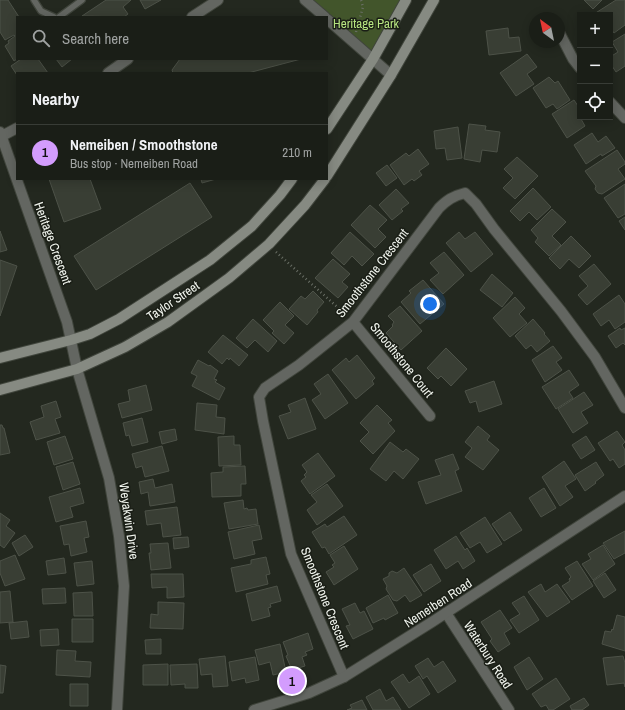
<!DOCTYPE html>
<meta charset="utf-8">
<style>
body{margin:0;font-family:"Archivo Narrow",sans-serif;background:#232720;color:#f1f3f6}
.controls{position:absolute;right:12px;top:12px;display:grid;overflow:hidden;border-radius:0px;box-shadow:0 2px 10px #0003}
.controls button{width:36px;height:36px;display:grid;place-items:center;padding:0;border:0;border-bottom:1px solid #383c36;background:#1a1e17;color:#f1f3f6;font:20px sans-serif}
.compass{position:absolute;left:529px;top:12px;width:36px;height:36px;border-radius:50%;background:#1a1e17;box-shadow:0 2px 10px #0003;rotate:327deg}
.you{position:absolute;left:430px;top:304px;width:14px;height:14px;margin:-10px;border:3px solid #fff;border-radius:50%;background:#1a73e8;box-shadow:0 0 0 6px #1a73e833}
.badge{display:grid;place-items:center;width:26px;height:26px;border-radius:50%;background:#d39cfd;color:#111;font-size:13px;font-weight:700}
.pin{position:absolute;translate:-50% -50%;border:2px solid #fff;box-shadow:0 1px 4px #0006}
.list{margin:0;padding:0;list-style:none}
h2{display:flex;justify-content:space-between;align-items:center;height:52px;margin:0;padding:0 16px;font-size:17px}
h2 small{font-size:13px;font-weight:400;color:#9fa2a1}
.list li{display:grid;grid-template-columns:26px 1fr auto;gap:12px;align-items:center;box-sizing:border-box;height:56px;padding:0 16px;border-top:1px solid #383c36}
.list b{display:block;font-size:15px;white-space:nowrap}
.list p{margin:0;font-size:13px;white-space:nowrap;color:#9fa2a1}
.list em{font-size:13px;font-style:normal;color:#9fa2a1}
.icon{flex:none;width:22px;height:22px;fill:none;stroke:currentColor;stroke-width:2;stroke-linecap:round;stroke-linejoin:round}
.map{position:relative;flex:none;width:625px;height:710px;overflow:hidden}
.search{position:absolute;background:#1a1e17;box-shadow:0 2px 10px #0003;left:16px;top:16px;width:312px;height:44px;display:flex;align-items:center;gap:10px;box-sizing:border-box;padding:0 14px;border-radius:0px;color:#9fa2a1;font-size:15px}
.panel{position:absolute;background:#1a1e17;box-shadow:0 2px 10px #0003;left:16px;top:72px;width:312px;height:108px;border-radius:0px}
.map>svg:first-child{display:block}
.green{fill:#42552b}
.building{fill:#393e34;stroke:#4d5248}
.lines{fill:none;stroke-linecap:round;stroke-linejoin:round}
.service-casing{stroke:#40453c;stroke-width:8}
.minor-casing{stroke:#40453c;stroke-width:12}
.tertiary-casing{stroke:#40453c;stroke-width:12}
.secondary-casing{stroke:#40453c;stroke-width:12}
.path{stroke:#6a6f66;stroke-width:2.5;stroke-dasharray:1 3;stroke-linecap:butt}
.service{stroke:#636661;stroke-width:5.5}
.minor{stroke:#636661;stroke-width:10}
.tertiary{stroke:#636661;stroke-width:10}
.secondary{stroke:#868a82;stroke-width:10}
.labels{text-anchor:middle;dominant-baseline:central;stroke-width:3;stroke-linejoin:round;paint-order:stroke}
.park-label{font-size:13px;fill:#b7e581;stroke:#1a1e16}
.street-label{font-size:13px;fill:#f1f5ee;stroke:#1a1e16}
</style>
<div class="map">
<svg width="625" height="710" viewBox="0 0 625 710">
<rect width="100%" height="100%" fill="#23281f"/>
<path class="green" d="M305,0H406L373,59Z"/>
<path class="building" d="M0,0H8L19,17H17V59L14,61L5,46L9,43L8,41L15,36L14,35L5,40L0,32Z
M106,0H131L123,7L128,14L124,17L82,16Z
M140,0H161L145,9Z
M584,0H602L593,9Z
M616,0H625V25L614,33L610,27V15L594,14Z
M508,28L509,38L519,37L521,51L489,55L486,31Z
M625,34V66L616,72L610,63V57L618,52L612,42Z
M527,54L537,67L527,74L534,84L516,96L500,73Z
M21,59H38L48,73H17V75L11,66Z
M56,59H72L62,67Z
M180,59H301L248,73H173L172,70Z
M549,77L555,83L558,81L570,100L557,109L553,104L546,108L533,88Z
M574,100L580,109V117H584L581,119L585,126L567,138L552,114Z
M469,124L486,126L485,130L500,132L497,152L482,150L480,162L464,159Z
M458,127L462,158L447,160L445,148L436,149L434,131Z
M592,133L598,142L606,136L615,148L602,156L601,154L586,164L574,145Z
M418,149L429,164L419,171L422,175L414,181L412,179L404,185L390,165L406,153L409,156Z
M617,150L625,162V164L618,169L625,179L602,194L598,193L595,189L596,186L585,171Z
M517,157L538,176L515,199L503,188L513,178L504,169Z
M387,165L397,178L386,186L376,173Z
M49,179H90L101,209L64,222Z
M201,179H216L202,183Z
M190,183L212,217L96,290L74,256Z
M625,184V214L618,218L604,198Z
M533,188L551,207L537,220L529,212L520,221L510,211Z
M396,189L409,203L401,209L403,211L392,220L379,205Z
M370,205L387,220L378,229L386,237L375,248L351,225Z
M552,209L566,222L552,236L561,245L549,256L535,242L538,238L531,230Z
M625,217V230L619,221Z
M0,231L7,250L0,252Z
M350,232L374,254L362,266L352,256L344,265L331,253Z
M459,232L465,239L475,232L493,254L471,272L446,243Z
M571,236L591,256L579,268L569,259L560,269L549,258Z
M444,252L464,275L443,294L430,280L439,273L430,263Z
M333,259L350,274L342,282L348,287L338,298L315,278Z
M0,260L17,266L0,316Z
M594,264L611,284L587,305L578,295L588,286L579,276Z
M492,274L513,293L502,307L480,290Z
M423,280L444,304L420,324L401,302L411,293L409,291Z
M313,291L324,302L317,310L318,312L307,325L289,309L301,296L305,299Z
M619,295L625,304V322L615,329L609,320L601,326L593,314Z
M515,297L525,308L519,314L527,323L510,337L493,318Z
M280,302L294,316L285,325L294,333L284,344L272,333L274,331L263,320Z
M400,306L422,331L401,350L386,333L393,326L392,325L394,322L388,316Z
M253,319L277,341L268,352L255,340L247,348L236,338Z
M533,319L545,333L544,334L550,341L537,352L531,345L526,349L515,336Z
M620,328L621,330L625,328V345L623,343L616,348L608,336Z
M223,335L248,355L239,366L230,358L229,360L227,358L222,364L208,352Z
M553,346L562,358L556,362L562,370L545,382L532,360Z
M446,348L467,369L451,386L441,376L438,379L427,368Z
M357,355L375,378L372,381L374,384L356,399L332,370L346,358L349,362Z
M198,360L209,366L210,365L218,371L214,379L217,380L215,382L225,388L219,400L192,386L197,376L191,373Z
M569,370L579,385L569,392L573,398L556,409L542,387Z
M328,374L348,403L325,419L312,400L321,394L314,384Z
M494,381L502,404L479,412L476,401L470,403L465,391Z
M146,385L152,410L122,418L118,404L130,401L128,390Z
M584,392L593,405L581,412L588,423L573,433L558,409Z
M305,398L316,429L288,439L279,416L291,412L288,405Z
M56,401L61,417L55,419L60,433L36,440L30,422L44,417L41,406Z
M197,403L217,405L216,417L225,418L224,434L195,430Z
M377,405L392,420L388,423L395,431L373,454L360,441L369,432L360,423Z
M142,418L148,442L132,446L129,435L126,436L123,423Z
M0,425H2L3,428H4L10,453L0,455Z
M478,426L490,436L487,440L499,450L483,470L465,457L472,448L465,442Z
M175,429L177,440L162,444L159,432Z
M617,431L625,442L622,445L625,450V464L619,468L613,459L610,461L598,443Z
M65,436L73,459L54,465L47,442Z
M234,436V445H240L241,465L219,466L218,437Z
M586,436L595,450L581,459L572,445Z
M390,442L403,452L406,449L419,459L403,479L394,471L386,481L370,469Z
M162,446L169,471L145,477L142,466L136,468L132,454Z
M318,453L335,476L310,494L301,481L306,477L304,475L307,472L302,465Z
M453,454L459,469L455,471L462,491L426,504L418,482L441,475L435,460Z
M564,461L576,479L565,486L573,497L560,506L542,477Z
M73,462L80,484L63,490L56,467Z
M596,462L604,475L595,482L596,483L585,491L575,475Z
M245,466L246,484H241V496L212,497L211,473L223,472V467Z
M153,479L155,488L172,484L175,502L150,506L148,492L141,494L139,482Z
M327,484L343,506L317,525L307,510L317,502L311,495Z
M80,488L84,503L70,507L73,517L56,522L49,497Z
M544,488L556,508L541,517L529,498Z
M243,500L244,509L247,508L248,510L256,509L258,524L229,529L224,503Z
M177,507L181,535L163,537L161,523L147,525L145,511Z
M510,512L522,530L504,541L492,524Z
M0,513L10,520L6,526L15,533L4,548L0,545Z
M344,516L357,535L329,554L325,547L322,548L312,532L325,524L327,527Z
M485,517L502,544L487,553L480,542L470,548L460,533Z
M86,521L89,537L84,538L87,552L71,556L69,544L64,545L60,526Z
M259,525L262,539L252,541L255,554L234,559L228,532Z
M625,531V553L614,559L603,543Z
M25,535L33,547L19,556L12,543Z
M456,536L465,550L467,548L475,561L463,569L458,561L446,569L434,550Z
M188,537L189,547L174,549L173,538Z
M168,543L171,568L151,570L149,553H151L150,544Z
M603,545L615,564L593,580L582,564L591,559L588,554Z
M344,546L358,569L334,585L326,572L334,567L332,565L335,563L330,555Z
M15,555L25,579L5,586L0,573V561Z
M266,557L270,574L266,575L268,584L236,592L231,568L251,564V560Z
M64,558L66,573L48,575L46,561Z
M92,561L94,584L77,586L74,563Z
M577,561L593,586L572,600L562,586L570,581L569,579L571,577L565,568Z
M431,564L441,581L424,592L413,575Z
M404,568L422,595L410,602L405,595L397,601L393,600L386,589L387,586L383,579L389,576V573L392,571L397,573Z
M605,573L616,590L604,598L593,581Z
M151,574H183L184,597L167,598V587L152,588Z
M541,584L545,592L557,584L570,602L547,617L528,592Z
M277,586L281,601L270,604L271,607L268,608L270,616L252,621L246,594Z
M65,588L66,603L43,604L42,589Z
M10,591L13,622L0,623V592Z
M92,592L93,616H74L73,593Z
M388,595L398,613L385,620L384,618L373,623L366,608Z
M524,596L539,620L519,633L510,620L520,614L512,603Z
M158,602L184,603L183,629L150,628L151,614L158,615Z
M355,603L360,613L364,611L373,629L353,639L346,626L350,625L342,609Z
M500,610L512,628L504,633L510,644L498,652L490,641L492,639L481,622Z
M617,615L625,617V651L602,644L605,631L611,632L612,629L613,630Z
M72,619H93V642H72Z
M27,621L29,637L11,639L9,623Z
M58,629L59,645L41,646L40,630Z
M308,633L313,649L305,652L307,655L302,657L305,666L292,670L286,656L288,655L283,642Z
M161,639V654H146L145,640Z
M280,644L286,672L273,675L270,662L259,665L255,650Z
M57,650L76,651L75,661L91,662L90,677L56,675Z
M225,656L228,686L213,687L212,674L201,675L199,659Z
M623,656L625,663V687L624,683L607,685L603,658Z
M255,657L259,680L246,683L245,678L232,681L229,662Z
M529,657L543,679L527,690L514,667Z
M428,658L434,667L443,661L456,681L438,693L427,676L423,679L415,666Z
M168,664V685H143V665Z
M197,664L198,688H185V684L171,685L170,665Z
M0,665L6,666L3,693H0Z
M403,674L409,683L419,676L430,694L409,708L391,682Z
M556,678L570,699L553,710H549L546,705L541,707L532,694Z
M70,684H88V706H70Z
M380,689L386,701L393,697L401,710H373L366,697Z
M584,698L589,705L582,710H572L570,706Z
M362,700L367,710H347L352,708L350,705Z"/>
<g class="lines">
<defs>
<path id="service" d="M34,0L41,11L54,17
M59,17L82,0"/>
<path id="minor" d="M305,0L325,17
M192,17L218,0
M327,19L391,75
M559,32L573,59L580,68
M108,73L128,59
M610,102L625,118
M0,137L17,128
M353,322L430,416
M446,613L509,710
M344,677L291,554L263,421L259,397L265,388L299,365L353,322L439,208C447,200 453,196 465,193L476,204L494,229L561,311L595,357L625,408"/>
<path id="tertiary" d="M0,132L67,322L77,369L109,478L119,536L124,586L117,710
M254,710L309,693L344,677L432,622L625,496"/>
<path id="secondary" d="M327,129L373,59L406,0
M327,176L391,75L434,0
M0,358L71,340L90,334L119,319L210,260L252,226L280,195L292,179
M0,390L77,369L125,347L168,322L229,278L269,244L305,205L325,179"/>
</defs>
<use href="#service" class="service-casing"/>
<use href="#minor" class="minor-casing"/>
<use href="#tertiary" class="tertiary-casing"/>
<use href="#secondary" class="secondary-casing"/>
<path class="path" d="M356,32L363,7L361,0
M276,252L345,314"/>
<use href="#service" class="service"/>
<use href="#minor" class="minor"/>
<use href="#tertiary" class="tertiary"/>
<use href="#secondary" class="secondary"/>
</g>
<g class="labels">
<g class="park-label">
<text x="366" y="23">Heritage Park</text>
</g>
<g class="street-label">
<text transform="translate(53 243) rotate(70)">Heritage Crescent</text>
<text transform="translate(372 273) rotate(-52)">Smoothstone Crescent</text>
<text transform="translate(173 301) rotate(-34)">Taylor Street</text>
<text transform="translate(402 360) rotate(51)">Smoothstone Court</text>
<text transform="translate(129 521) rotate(82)">Weyakwin Drive</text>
<text transform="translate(325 598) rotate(68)">Smoothstone Crescent</text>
<text transform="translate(438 603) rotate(-33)">Nemeiben Road</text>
<text transform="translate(488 655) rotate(57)">Waterbury Road</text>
</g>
</g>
</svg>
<div class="controls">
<button>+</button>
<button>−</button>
<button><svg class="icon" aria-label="locate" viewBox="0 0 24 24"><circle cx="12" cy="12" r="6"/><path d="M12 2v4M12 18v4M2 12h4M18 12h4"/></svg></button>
</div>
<svg class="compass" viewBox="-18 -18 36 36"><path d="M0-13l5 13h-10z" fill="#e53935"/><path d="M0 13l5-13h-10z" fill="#9fa2a1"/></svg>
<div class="you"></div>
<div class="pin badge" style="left:292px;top:681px">1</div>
<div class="search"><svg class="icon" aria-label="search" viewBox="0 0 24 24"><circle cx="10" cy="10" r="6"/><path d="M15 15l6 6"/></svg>Search here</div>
<section class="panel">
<h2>Nearby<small></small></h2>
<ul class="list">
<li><span class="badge">1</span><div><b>Nemeiben / Smoothstone</b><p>Bus stop · Nemeiben Road</p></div><em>210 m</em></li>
</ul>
</section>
</div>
